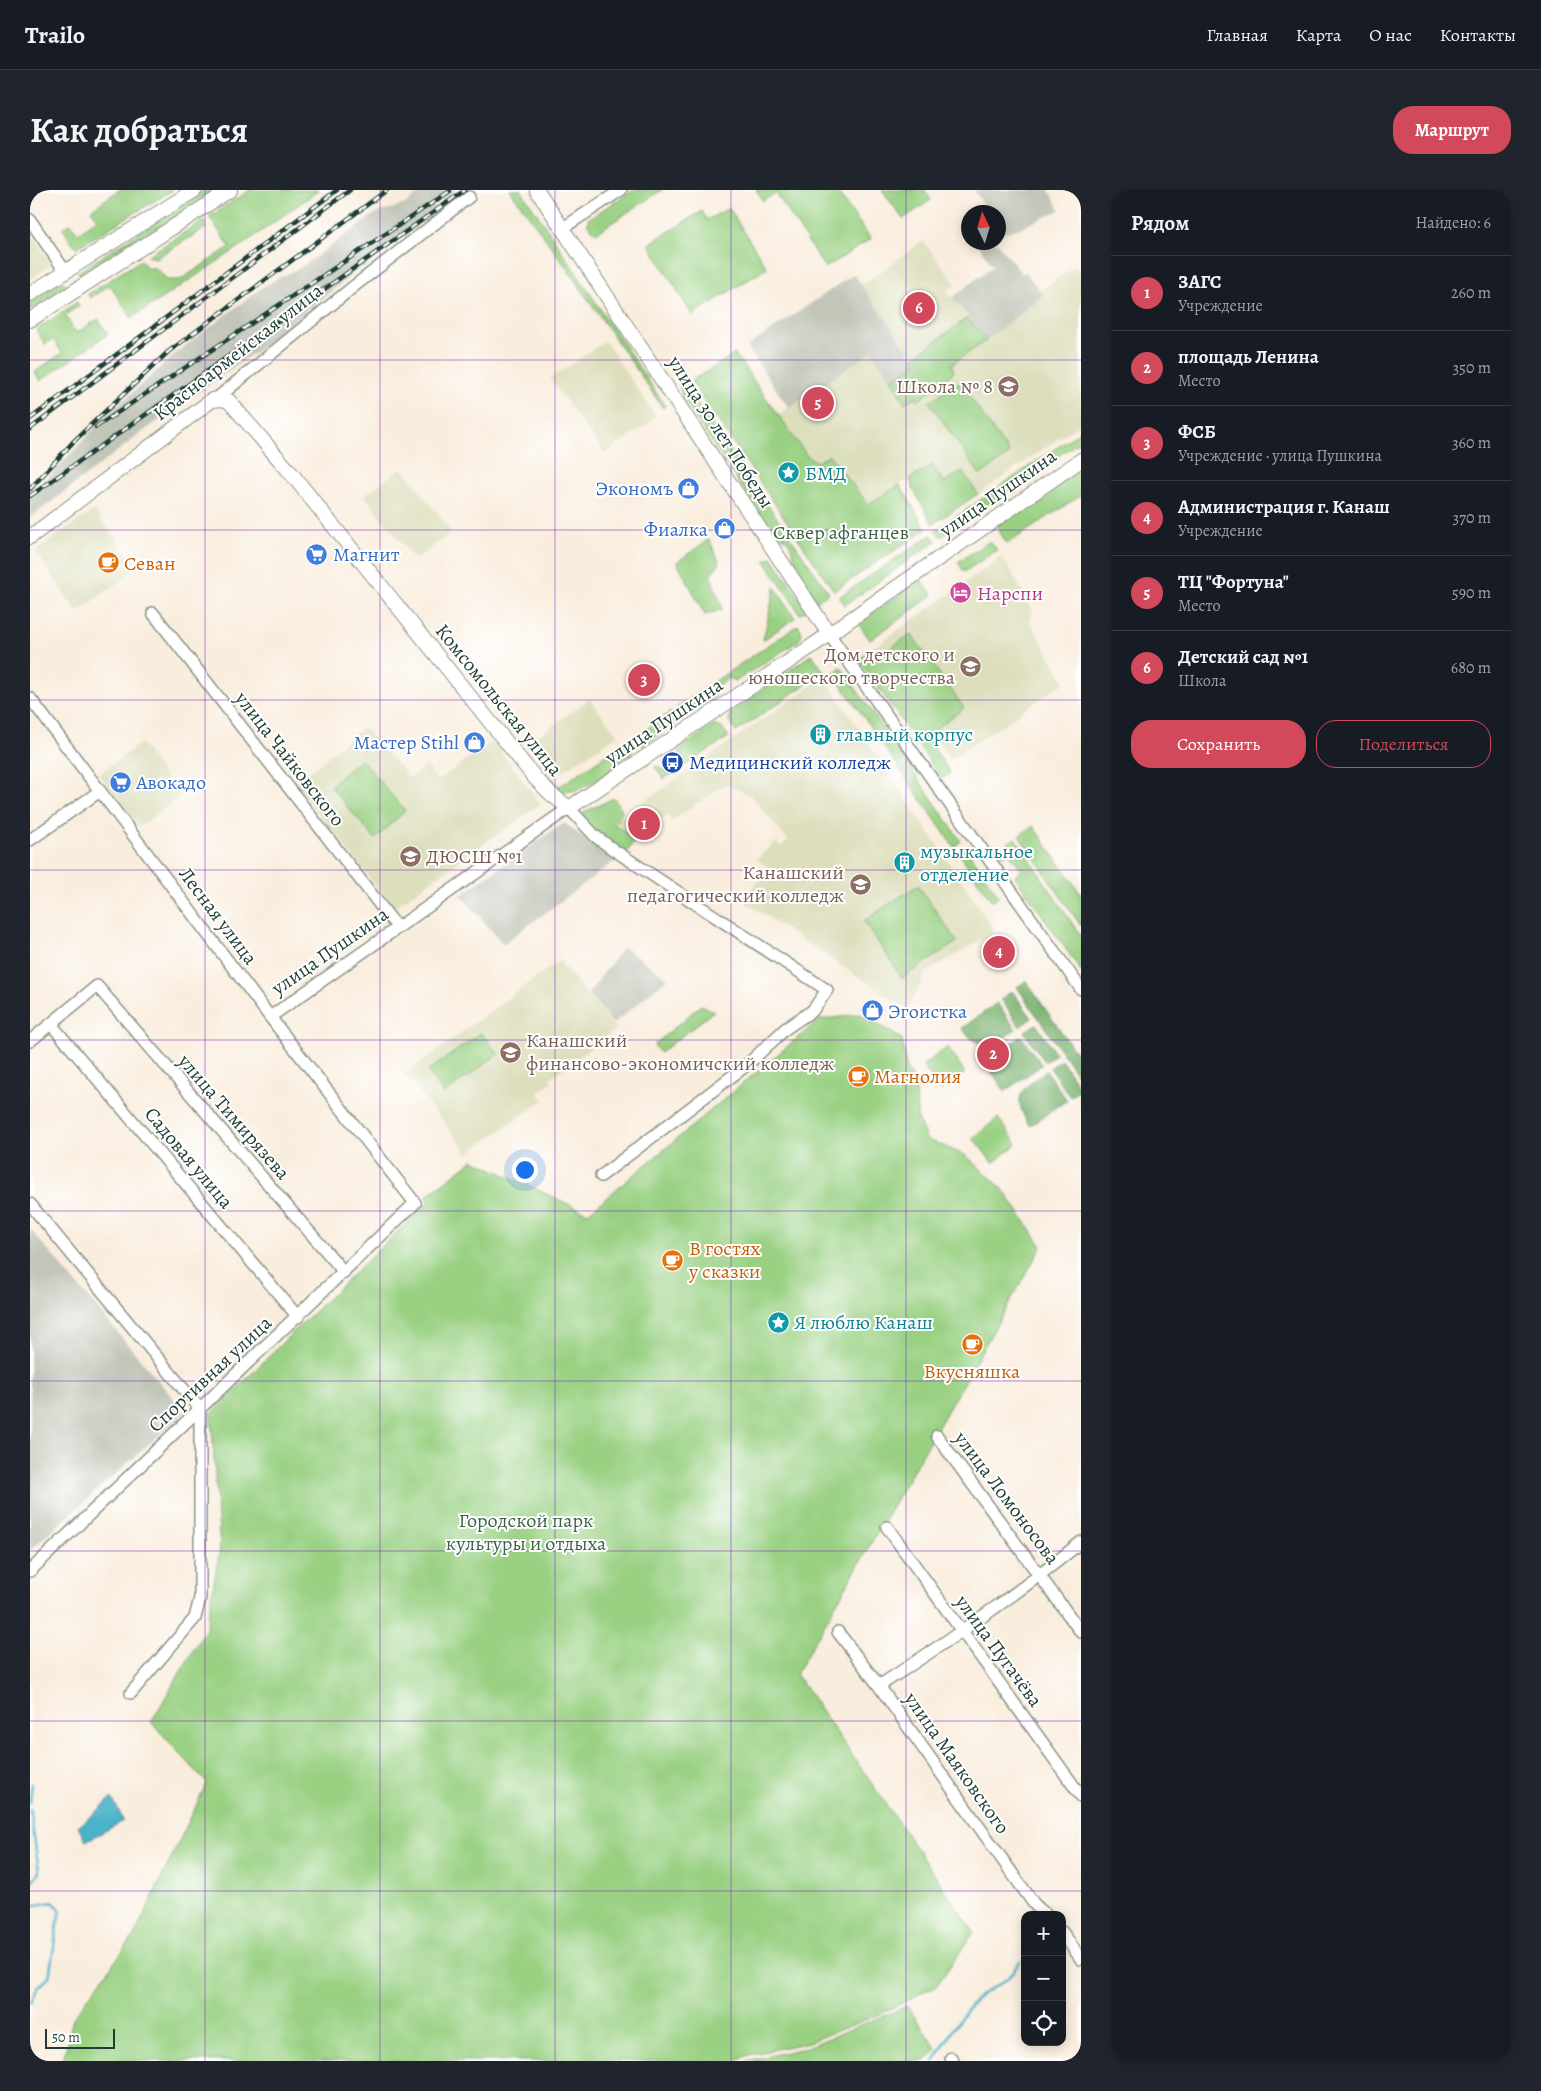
<!DOCTYPE html>
<html lang="ru">
<meta charset="utf-8">
<style>
body{margin:0;font-family:Alegreya,serif;background:#20242c;color:#f1f3f6}
.controls{position:absolute;right:15px;bottom:15px;display:grid;overflow:hidden;border-radius:10px;box-shadow:0 2px 12px #0003}
.controls button{width:45px;height:45px;display:grid;place-items:center;padding:0;border:0;border-bottom:1px solid #363941;background:#171b24;color:#f1f3f6;font:25px sans-serif}
.compass{position:absolute;left:931px;top:15px;width:45px;height:45px;border-radius:50%;background:#171b24;box-shadow:0 2px 12px #0003;rotate:355deg}
.scale{position:absolute;left:15px;bottom:12px;width:70px;box-sizing:border-box;padding-left:5px;border:2px solid #1f3d34;border-top:0;font-size:14px;line-height:18px;white-space:nowrap;color:#1f3d34;-webkit-text-stroke:4px #fff;paint-order:stroke}
.you{position:absolute;left:494px;top:979px;width:18px;height:18px;margin:-12px;border:4px solid #fff;border-radius:50%;background:#1a73e8;box-shadow:0 0 0 8px #1a73e833}
.badge{display:grid;place-items:center;width:32px;height:32px;border-radius:50%;background:#d1495b;color:#fff;font-size:16px;font-weight:700}
.pin{position:absolute;translate:-50% -50%;border:2px solid #fff;box-shadow:0 1px 5px #0006}
.list{margin:0;padding:0;list-style:none}
h2{display:flex;justify-content:space-between;align-items:center;height:65px;margin:0;padding:0 20px;font-size:21px}
h2 small{font-size:16px;font-weight:400;color:#9ea1a6}
.list li{display:grid;grid-template-columns:32px 1fr auto;gap:15px;align-items:center;box-sizing:border-box;height:75px;padding:0 20px;border-top:1px solid #363941}
.list b{display:block;font-size:19px;white-space:nowrap}
.list p{margin:0;font-size:16px;white-space:nowrap;color:#9ea1a6}
.list em{font-size:16px;font-style:normal;color:#9ea1a6}
.actions{display:flex;gap:10px;padding:15px 20px}
.actions a{flex:1;padding:11px 0;border:1px solid #d1495b;border-radius:20px;text-align:center;font-size:18px;color:#d1495b}
.actions .main{background:#d1495b;color:#fff}
.icon{flex:none;width:28px;height:28px;fill:none;stroke:currentColor;stroke-width:2;stroke-linecap:round;stroke-linejoin:round}
.map{position:relative;flex:none;width:1051px;height:1871px;overflow:hidden;border-radius:20px}
header{display:flex;align-items:center;gap:30px;box-sizing:border-box;height:70px;padding:0 25px;background:#171b24;border-bottom:1px solid #363941}
header strong{font-size:24px}
nav{display:flex;gap:28px;margin-inline-start:auto;font-size:18px}
.intro{display:flex;align-items:center;justify-content:space-between;box-sizing:border-box;height:120px;padding:0 30px}
h1{margin:0;font-size:35px}
.button{padding:12px 22px;border-radius:20px;background:#d1495b;color:#fff;font-size:18px;font-weight:700}
main{display:flex;gap:30px;padding:0 30px}
aside{flex:1;background:#171b24;border-radius:20px;box-shadow:0 2px 12px #0003}
.map>svg:first-child{display:block}
.built{fill:#dddebc}
.industrial{fill:#c2c6b9}
.green{fill:#99d082;stroke:#5c865b}
.forest{fill:#7ab270;stroke:#4c7852}
.water{fill:#4ab3c9;stroke:#34787e}
.lines{fill:none;stroke-linecap:round;stroke-linejoin:round}
.stream{stroke:#4ab3c9;stroke-width:2.5}
.minor-casing{stroke:#8c9588;stroke-width:14}
.major-casing{stroke:#8c9588;stroke-width:16}
.minor{stroke:#fff;stroke-width:11}
.major{stroke:#fff;stroke-width:14}
.rail-casing{stroke:#1f3d34;stroke-width:4.5}
.rail{stroke:#fff;stroke-width:2.5;stroke-dasharray:8;stroke-linecap:butt}
.grid{fill:none;stroke:#7b2cbf;stroke-width:1;stroke-opacity:0.55}
.labels{text-anchor:middle;dominant-baseline:central;stroke-width:4;stroke-linejoin:round;paint-order:stroke}
.street-label{font-size:20px;fill:#1f3d34;stroke:#fff}
.education-label{font-size:20px;fill:#785e54;stroke:#fff;text-anchor:end}
.culture-label{font-size:20px;fill:#0d838f;stroke:#fff;text-anchor:start}
.shop-label{font-size:20px;fill:#366cbe;stroke:#fff;text-anchor:end}
.park-label{font-size:20px;fill:#3e6248;stroke:#fff}
.food-label{font-size:20px;fill:#c56008;stroke:#fff;text-anchor:start}
.hotel-label{font-size:20px;fill:#b23c85;stroke:#fff;text-anchor:start}
.transit-label{font-size:20px;fill:#164399;stroke:#fff;text-anchor:start}
</style>
<header>
<strong>Trailo</strong>
<nav><a>Главная</a><a>Карта</a><a>О нас</a><a>Контакты</a></nav>
</header>
<div class="intro"><h1>Как добраться</h1><a class="button">Маршрут</a></div>
<main>
<div class="map">
<svg width="1051" height="1871" viewBox="0 0 1051 1871">
<rect width="100%" height="100%" fill="#fff"/>
<filter id="ink" filterUnits="userSpaceOnUse"><feTurbulence type="fractalNoise" baseFrequency=".02" numOctaves="2"/><feDisplacementMap in="SourceGraphic" scale="10" xChannelSelector="R" yChannelSelector="G"/><feConvolveMatrix kernelMatrix="1 2 1 2 8 2 1 2 1" color-interpolation-filters="sRGB"/></filter>
<filter id="wash" filterUnits="userSpaceOnUse"><feTurbulence type="fractalNoise" baseFrequency=".0096" numOctaves="4" result="noise"/><feDisplacementMap in="SourceGraphic" scale="20" xChannelSelector="R" yChannelSelector="G"/><feGaussianBlur stdDeviation="1.12" result="paint"/><feColorMatrix in="noise" values="0 0 0 0 0 0 0 0 0 0 0 0 0 0 0 0 0 1.4 0 .05"/><feComposite in="paint" operator="in"/></filter>
<g filter="url(#wash)">
<rect width="100%" height="100%" fill="#f9eddd"/>
<path class="built" d="M2,45L22,74L0,89V47Z
M893,51L926,94L917,101L937,128L883,168L832,95Z
M1045,76L1051,85V233L948,304L932,281L914,292L902,275L838,314L799,265L787,272L777,266L748,225L841,162L875,212L885,207L888,211L922,174L957,150L1012,105L1009,101Z
M575,151L625,225L619,233L575,264L520,189Z
M372,278L422,342L385,370L334,305Z
M64,320L106,375L98,386L47,422L5,361Z
M971,367L981,381L1003,422L1000,432L1035,492L920,570L843,458Z
M794,487L965,741L896,783L877,819L712,710L740,678L726,669L746,652L750,657L758,650L720,605L696,594L641,631L637,625L611,644L605,650L583,633Z
M559,509L588,545L532,582L527,581L504,549Z
M333,537L380,588L396,575L408,591L462,551L511,614L363,718L265,594Z
M111,553L150,607L109,637L69,584Z
M529,771L586,839L520,888L522,892L508,902L514,910L438,963L375,884Z"/>
<path class="industrial" d="M393,0H427L403,15L405,18L333,79L331,77L235,155L118,238L0,328V307L72,230L147,162L234,96L273,76L345,24L375,14Z
M944,0H1019L1030,20L988,39L972,43L969,39L968,22H956L957,20Z
M946,52L967,53L992,84L995,82L1013,105L957,150L922,108L963,76Z
M824,84L886,172L861,190L841,162L759,218L717,157Z
M534,633L586,670L473,754L431,705Z
M593,757L638,788L583,834L558,804Z
M0,1039L155,1222L0,1360Z"/>
<path class="green" d="M89,0H143L46,58L32,38L40,34L48,43L68,29L61,20Z
M175,0H185L51,87L48,82Z
M220,0H289L208,58L102,128L80,95L60,108L58,104L111,70L117,78H126L138,90H150L200,57L179,27Z
M480,0H491L635,216L633,218L533,73Z
M604,0H632L566,43L558,35V29Z
M726,0H806L841,49L795,78L746,3L733,11Z
M852,0H895L901,10L873,29Z
M699,18L737,78L662,125L619,54L672,21L677,30Z
M174,30L176,38L126,68L117,66Z
M32,90L36,96L0,120V112Z
M47,112L49,116L35,125L46,143L68,129L78,144L10,191L5,182L32,163L23,149L15,154L6,140Z
M937,128L957,150L922,174L924,182L888,211L885,207L875,213L861,190L886,173L883,168Z
M705,164L777,266L787,272L799,265L838,314L870,295L896,339L804,401L661,191Z
M929,192L980,264L950,285L899,212Z
M654,194L799,403L787,412C781,403 772,392 768,382C761,363 765,349 742,342L653,209L650,197Z
M1051,241V250L911,347L905,341Z
M902,275L914,292L932,281L948,304L903,334L883,299L880,289Z
M1051,278V305L977,354L969,341L968,334Z
M901,345L906,351L815,415L809,407Z
M679,349L690,373L680,385L693,419L675,425L647,372Z
M960,351L967,360L934,382L928,372Z
M742,367L777,420L770,424L735,371Z
M891,390L903,405L840,450L828,433Z
M745,397L765,428L733,450Z
M768,435L771,440L772,446L767,452L706,491L699,488L684,499L685,506L659,524H652L647,517Z
M881,444L934,518L896,546L920,583L912,589L828,469L838,462L843,470Z
M782,464L794,482L706,542L699,530L700,522Z
M811,477L931,651L924,657L803,483Z
M641,522L648,532L613,556L605,547Z
M684,535L693,539L699,547L634,589L625,577L628,576L634,581L654,569L648,560Z
M595,552L601,559V566C584,577 545,612 526,599C521,596 516,590 512,585L515,583L528,596L532,595Z
M331,569L375,621L345,649L300,596Z
M584,608L592,620L589,629L583,633L605,650L597,662L552,632L554,622Z
M1003,636L1051,704V736L989,646Z
M985,648L1051,746V781L985,686L992,680L979,663L973,667L968,660Z
M936,658L969,707L962,711L929,663Z
M888,695L927,752L872,788L834,731Z
M671,815L684,821L630,863L624,855Z
M830,824L872,849L877,880L886,893L887,926L896,949L935,965L971,997L1012,1056L766,1484L944,1742L907,1795L850,1824L779,1852L719,1865L703,1871H33L43,1828L104,1746L177,1593L121,1532L176,1439L190,1358L181,1224L254,1151L399,1011L396,1006L443,970L558,1023L789,830Z
M451,843L468,864L414,904L398,881Z
M918,857L935,883L910,901L893,875Z
M968,928L987,954L963,973L943,948Z
M877,1816L907,1859L895,1871H716L775,1858Z"/>
<path class="forest" d="M996,791L1051,870V890L987,797Z
M982,801L1002,828L990,837L971,809Z
M967,813L986,839C964,855 949,863 932,838Z
M1006,834L1026,864L1015,872L994,842Z
M991,846L1012,875L975,901L954,872Z
M1031,870L1051,899L1040,907L1020,878Z
M1016,881L1037,910L1000,936C981,908 990,899 1016,881Z"/>
<path class="water" d="M82,1608L94,1631L56,1651L48,1637Z"/>
<g class="lines">
<path class="stream" d="M0,1613L2,1594
M0,1619L9,1681L0,1697
M0,1716L23,1712L30,1719L19,1787L8,1798L0,1813
M904,1871L929,1830L949,1806L977,1789L990,1772"/>
</g>
</g>
<g filter="url(#ink)">
<g class="lines">
<defs>
<path id="minor" d="M0,30L35,81
M533,38L591,0
M186,209L323,97L439,7
M123,423L367,737
M793,448L799,444L1051,799
M0,508L240,827L385,1013L0,1381
M0,650L70,601
M240,827L539,618L565,646L584,660L797,800L783,820L755,839L718,874L571,986
M21,834L268,1127
M0,851L67,796L314,1082
M0,1014L170,1219V1408L165,1428L101,1503
M907,1246L1051,1442
M857,1337L1051,1606
M808,1442L849,1496L1004,1714L1016,1725
M849,1496C919,1450 987,1405 1051,1352
M1032,1742L1051,1769
M921,1868L923,1871"/>
<path id="major" d="M507,0L799,444
M0,104L165,0
M0,130L200,0
M0,347L182,210L192,209L199,211L260,282L505,588L521,604L539,618L782,456L1051,270"/>
</defs>
<use href="#minor" class="minor-casing"/>
<use href="#major" class="major-casing"/>
<use href="#minor" class="minor"/>
<use href="#major" class="major"/>
<defs>
<path id="rail" d="M0,229L307,0
M66,237L420,1
M0,239L320,0
M0,299L43,252L138,162L357,0
M0,306L435,0"/>
</defs>
<use href="#rail" class="rail-casing"/>
<use href="#rail" class="rail"/>
</g>
</g>
<path class="grid" d="M175,0V1871M350,0V1871M525,0V1871M701,0V1871M876,0V1871M0,170H1051M0,340H1051M0,510H1051M0,680H1051M0,850H1051M0,1021H1051M0,1191H1051M0,1361H1051M0,1531H1051M0,1701H1051"/>
<defs>
<symbol id="school-disc" viewBox="-11 -11 22 22"><circle r="9.5" fill="#8d6e63" stroke="#fff"/><path d="M0-5L7-2L0 1L-7-2ZM-4 1L0 2.5L4 1V4Q0 6-4 4Z" fill="#fff"/></symbol>
<symbol id="sight-disc" viewBox="-11 -11 22 22"><circle r="9.5" fill="#0f9aa8" stroke="#fff"/><path d="M0-6L1.8-2.2L6-1.7L2.9 1.2L3.7 5.4L0 3.3L-3.7 5.4L-2.9 1.2L-6-1.7L-1.8-2.2Z" fill="#fff"/></symbol>
<symbol id="shop-disc" viewBox="-11 -11 22 22"><circle r="9.5" fill="#3f7fe0" stroke="#fff"/><path d="M-5-2.5h2.3a2.7 3.5 0 0 1 5.4 0H5L5.5 6h-11ZM-1.5-2.5h3a1.5 2.3 0 0 0-3 0Z" fill="#fff"/></symbol>
<symbol id="supermarket-disc" viewBox="-11 -11 22 22"><circle r="9.5" fill="#3f7fe0" stroke="#fff"/><path d="M-6-5.5h2.5l.6 2H6L4.5 2H-2.5L-4.4-4H-6ZM-1.5 3.2a1.3 1.3 0 1 0 .1 0ZM3 3.2a1.3 1.3 0 1 0 .1 0Z" fill="#fff"/></symbol>
<symbol id="cafe-disc" viewBox="-11 -11 22 22"><circle r="9.5" fill="#e8710a" stroke="#fff"/><path d="M-5.5-4.5H6V0H3Q3 3.5 0 3.5H-2.5Q-5.5 3.5-5.5 0ZM3-3.2v2h1.7v-2ZM-6 4.5H4V6H-6Z" fill="#fff"/></symbol>
<symbol id="hotel-disc" viewBox="-11 -11 22 22"><circle r="9.5" fill="#d1479c" stroke="#fff"/><path d="M-6-4.5h1.5V1H6V5H4.5V3h-9V5H-6ZM-4 0a1.8 1.8 0 1 1 3.6 0ZM.5 0V-2.5h3Q6-2.5 6 0Z" fill="#fff"/></symbol>
<symbol id="building-disc" viewBox="-11 -11 22 22"><circle r="9.5" fill="#0f9aa8" stroke="#fff"/><path d="M-4-6H4V6H1V3H-1V6H-4ZM-2.5-4.3h1.7v1.8h-1.7ZM.8-4.3h1.7v1.8H.8ZM-2.5-1h1.7V.8h-1.7ZM.8-1h1.7V.8H.8Z" fill="#fff"/></symbol>
<symbol id="bus-disc" viewBox="-11 -11 22 22"><circle r="9.5" fill="#1a4fb4" stroke="#fff"/><path d="M-5-6H5V4H4V6H2V4H-2V6H-4V4H-5ZM-3.5-4V0h7V-4ZM-3.5 1.2v1.5H-2V1.2ZM2 1.2v1.5H3.5V1.2Z" fill="#fff"/></symbol>
<symbol id="university-disc" viewBox="-11 -11 22 22"><circle r="9.5" fill="#8d6e63" stroke="#fff"/><path d="M0-5L7-2L0 1L-7-2ZM-4 1L0 2.5L4 1V4Q0 6-4 4Z" fill="#fff"/></symbol>
</defs>
<g fill-rule="evenodd">
<use href="#school-disc" x="966" y="184" width="25" height="25"/>
<use href="#sight-disc" x="746" y="270" width="25" height="25"/>
<use href="#shop-disc" x="646" y="286" width="25" height="25"/>
<use href="#shop-disc" x="682" y="326" width="25" height="25"/>
<use href="#supermarket-disc" x="274" y="352" width="25" height="25"/>
<use href="#cafe-disc" x="66" y="360" width="25" height="25"/>
<use href="#hotel-disc" x="918" y="390" width="25" height="25"/>
<use href="#school-disc" x="928" y="464" width="25" height="25"/>
<use href="#building-disc" x="778" y="532" width="25" height="25"/>
<use href="#shop-disc" x="432" y="540" width="25" height="25"/>
<use href="#bus-disc" x="630" y="560" width="25" height="25"/>
<use href="#supermarket-disc" x="78" y="580" width="25" height="25"/>
<use href="#school-disc" x="368" y="654" width="25" height="25"/>
<use href="#building-disc" x="862" y="660" width="25" height="25"/>
<use href="#university-disc" x="818" y="682" width="25" height="25"/>
<use href="#shop-disc" x="830" y="808" width="25" height="25"/>
<use href="#university-disc" x="468" y="850" width="25" height="25"/>
<use href="#cafe-disc" x="816" y="874" width="25" height="25"/>
<use href="#cafe-disc" x="630" y="1058" width="25" height="25"/>
<use href="#sight-disc" x="736" y="1120" width="25" height="25"/>
<use href="#cafe-disc" x="930" y="1142" width="25" height="25"/>
</g>
<g class="labels">
<g class="street-label">
<text transform="translate(208 162) rotate(-38)">Красноармейская улица</text>
<text transform="translate(691 242) rotate(57)">улица 30 лет Победы</text>
<text transform="translate(968 303) rotate(-35)">улица Пушкина</text>
<text transform="translate(469 510) rotate(51)">Комсомольская улица</text>
<text transform="translate(634 531) rotate(-34)">улица Пушкина</text>
<text transform="translate(260 569) rotate(52)">улица Чайковского</text>
<text transform="translate(188 726) rotate(53)">Лесная улица</text>
<text transform="translate(300 761) rotate(-35)">улица Пушкина</text>
<text transform="translate(204 927) rotate(49)">улица Тимирязева</text>
<text transform="translate(159 968) rotate(50)">Садовая улица</text>
<text transform="translate(180 1184) rotate(-43)">Спортивная улица</text>
<text transform="translate(977 1308) rotate(53)">улица Ломоносова</text>
<text transform="translate(969 1461) rotate(54)">улица Пугачёва</text>
<text transform="translate(927 1573) rotate(55)">улица Маяковского</text>
</g>
<g class="education-label">
<text x="963" y="196">Школа № 8</text>
<text x="925" y="464">Дом детского и<tspan x="925" dy="23">юношеского творчества</tspan></text>
<text x="396" y="666" text-anchor="start">ДЮСШ №1</text>
<text x="814" y="682">Канашский<tspan x="814" dy="23">педагогический колледж</tspan></text>
<text x="496" y="850" text-anchor="start">Канашский<tspan x="496" dy="23">финансово-экономичский колледж</tspan></text>
</g>
<g class="culture-label">
<text x="775" y="283">БМД</text>
<text x="806" y="544">главный корпус</text>
<text x="890" y="661">музыкальное<tspan x="890" dy="23">отделение</tspan></text>
<text x="764" y="1132">Я люблю Канаш</text>
</g>
<g class="shop-label">
<text x="643" y="298">Экономъ</text>
<text x="678" y="339">Фиалка</text>
<text x="303" y="364" text-anchor="start">Магнит</text>
<text x="429" y="552">Мастер Stihl</text>
<text x="106" y="592" text-anchor="start">Авокадо</text>
<text x="858" y="821" text-anchor="start">Эгоистка</text>
</g>
<g class="park-label">
<text x="811" y="342">Сквер афганцев</text>
<text x="496" y="1330">Городской парк<tspan x="496" dy="23">культуры и отдыха</tspan></text>
</g>
<g class="food-label">
<text x="94" y="373">Севан</text>
<text x="844" y="886">Магнолия</text>
<text x="659" y="1058">В гостях<tspan x="659" dy="23">у сказки</tspan></text>
<text x="942" y="1181" text-anchor="middle">Вкусняшка</text>
</g>
<g class="hotel-label">
<text x="947" y="403">Нарспи</text>
</g>
<g class="transit-label">
<text x="659" y="572">Медицинский колледж</text>
</g>
</g>
</svg>
<div class="controls">
<button>+</button>
<button>−</button>
<button><svg class="icon" aria-label="locate" viewBox="0 0 24 24"><circle cx="12" cy="12" r="6"/><path d="M12 2v4M12 18v4M2 12h4M18 12h4"/></svg></button>
</div>
<svg class="compass" viewBox="-18 -18 36 36"><path d="M0-13l5 13h-10z" fill="#e53935"/><path d="M0 13l5-13h-10z" fill="#9ea1a6"/></svg>
<div class="scale">50 m</div>
<div class="you"></div>
<div class="pin badge" style="left:614px;top:634px">1</div>
<div class="pin badge" style="left:963px;top:864px">2</div>
<div class="pin badge" style="left:614px;top:490px">3</div>
<div class="pin badge" style="left:969px;top:762px">4</div>
<div class="pin badge" style="left:788px;top:213px">5</div>
<div class="pin badge" style="left:889px;top:118px">6</div>
</div>
<aside>
<h2>Рядом<small>Найдено: 6</small></h2>
<ul class="list">
<li><span class="badge">1</span><div><b>ЗАГС</b><p>Учреждение</p></div><em>260 m</em></li>
<li><span class="badge">2</span><div><b>площадь Ленина</b><p>Место</p></div><em>350 m</em></li>
<li><span class="badge">3</span><div><b>ФСБ</b><p>Учреждение · улица Пушкина</p></div><em>360 m</em></li>
<li><span class="badge">4</span><div><b>Администрация г. Канаш</b><p>Учреждение</p></div><em>370 m</em></li>
<li><span class="badge">5</span><div><b>ТЦ &quot;Фортуна&quot;</b><p>Место</p></div><em>590 m</em></li>
<li><span class="badge">6</span><div><b>Детский сад №1</b><p>Школа</p></div><em>680 m</em></li>
</ul>
<div class="actions"><a class="main">Сохранить</a><a>Поделиться</a></div>
</aside>
</main>
